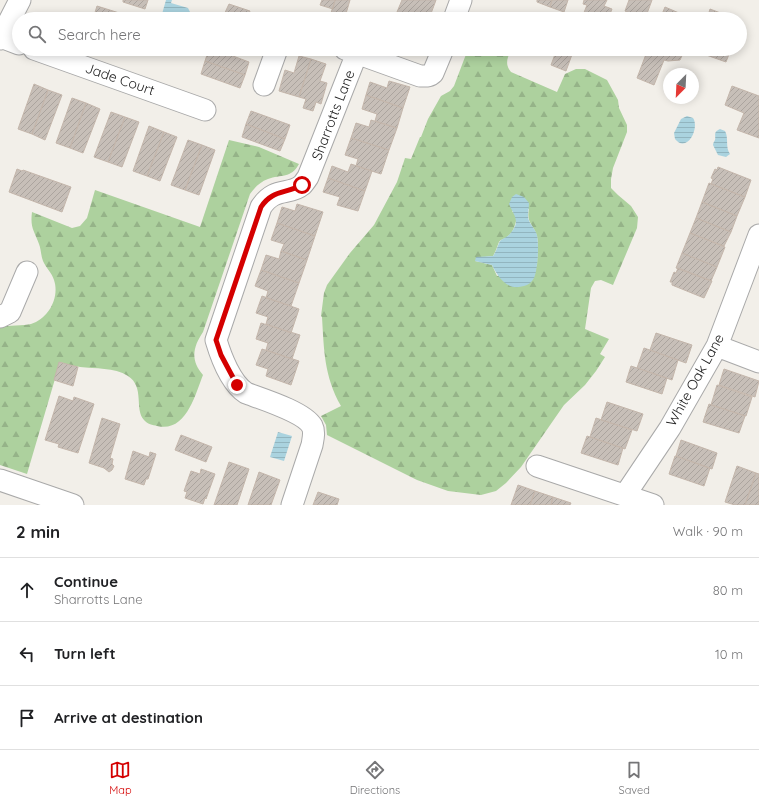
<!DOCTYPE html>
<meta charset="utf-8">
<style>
body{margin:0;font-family:Quicksand,sans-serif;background:#f6f6f6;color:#202124}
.compass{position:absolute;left:663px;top:68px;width:36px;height:36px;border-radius:50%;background:#fff;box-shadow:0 2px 10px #0003;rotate:204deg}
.stop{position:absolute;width:12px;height:12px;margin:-9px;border:3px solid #d40000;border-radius:50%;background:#fff}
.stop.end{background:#d40000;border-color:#fff;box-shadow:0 1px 4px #0008}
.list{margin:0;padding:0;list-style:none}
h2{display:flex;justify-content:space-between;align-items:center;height:52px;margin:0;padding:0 16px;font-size:17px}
h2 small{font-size:13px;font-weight:400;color:#757577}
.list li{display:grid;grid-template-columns:26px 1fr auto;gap:12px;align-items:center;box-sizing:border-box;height:64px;padding:0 16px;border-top:1px solid #e0e0e0}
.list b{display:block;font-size:15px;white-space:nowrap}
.list p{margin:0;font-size:13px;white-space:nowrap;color:#757577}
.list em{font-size:13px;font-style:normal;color:#757577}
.icon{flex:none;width:22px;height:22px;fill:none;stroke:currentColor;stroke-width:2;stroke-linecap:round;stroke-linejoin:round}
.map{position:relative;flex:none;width:759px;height:505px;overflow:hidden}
.search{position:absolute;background:#fff;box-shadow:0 2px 10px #0003;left:12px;right:12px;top:12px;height:44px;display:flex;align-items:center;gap:10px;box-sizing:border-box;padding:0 14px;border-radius:22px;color:#757577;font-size:15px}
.sheet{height:244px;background:#fff}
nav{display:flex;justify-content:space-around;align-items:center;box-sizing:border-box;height:56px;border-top:1px solid #e0e0e0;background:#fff;font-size:11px;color:#757577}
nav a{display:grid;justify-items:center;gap:2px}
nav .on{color:#d40000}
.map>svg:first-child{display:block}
.forest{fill:url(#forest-firs);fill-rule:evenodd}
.water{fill:url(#water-rules)}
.building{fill:url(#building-hatch);stroke:#c4b6ab}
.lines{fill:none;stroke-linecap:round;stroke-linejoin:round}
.minor-casing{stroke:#a9a9a9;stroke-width:23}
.minor{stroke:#fff;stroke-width:21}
.route{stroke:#d40000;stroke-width:5}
.labels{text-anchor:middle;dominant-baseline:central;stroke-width:4;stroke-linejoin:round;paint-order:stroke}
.street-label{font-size:14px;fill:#222;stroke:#fff}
</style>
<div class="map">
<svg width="759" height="505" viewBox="0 0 759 505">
<defs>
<pattern id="forest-firs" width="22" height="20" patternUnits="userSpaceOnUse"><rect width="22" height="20" fill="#add19e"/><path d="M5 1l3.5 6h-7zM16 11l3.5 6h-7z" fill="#95b388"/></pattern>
<pattern id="water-rules" width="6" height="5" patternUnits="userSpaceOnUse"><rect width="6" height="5" fill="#aad3df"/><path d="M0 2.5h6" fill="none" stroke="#92b5bf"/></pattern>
<pattern id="building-hatch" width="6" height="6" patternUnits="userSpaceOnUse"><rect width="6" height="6" fill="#c7bfb8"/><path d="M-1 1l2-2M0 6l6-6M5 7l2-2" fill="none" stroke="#aba49e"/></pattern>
</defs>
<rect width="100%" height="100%" fill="#f2efe9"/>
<path class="forest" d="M468,49H511C508,58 504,63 511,72L557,92L565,74L576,69H585L607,80L618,100L619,108L627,125V132L613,168L611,179V188L618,195L631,206L638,217L637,228L613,285L601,280L595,281L591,288L585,329L609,339L600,354L605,357L596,371L585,385L564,405L521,467L506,483L496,491L481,495L448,491L417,480L327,435L326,425L321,416L341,406C324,376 324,350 322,317L321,316L324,293L327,285L350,253L374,225L397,182L405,158L411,159L420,137H421L428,119L441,96L450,91L454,86ZM529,209C526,223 534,225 537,236C539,246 537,256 537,266L497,276L492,265L475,261L485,257L493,256C496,251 497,247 499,242C501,239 504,239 507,237C514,232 515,225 517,217L512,211Z
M229,140L259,147L299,164C291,179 281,174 268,179C260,182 255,187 250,194L203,332C193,347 190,360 203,375C195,395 186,433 157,426C153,425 147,424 144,420C134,409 145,387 128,376C114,367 95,369 80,367C73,366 66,364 60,362L27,474L0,465V327C8,325 24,326 31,324C48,319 60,298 54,280C52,273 46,268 43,261C41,256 41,249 39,244C34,230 30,228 32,212L72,228L80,226L87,218L95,190L200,227Z"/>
<path class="water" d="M166,0H172L171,3L188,8L190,12L188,19H177L162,14Z
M687,116L693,118C700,128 687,154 675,139L674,133L681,119Z
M720,129L725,131C729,138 725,147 730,154L726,157L718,155L713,145C713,143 714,142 715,140C716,135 713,132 720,129Z
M516,194L524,197L529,203C529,207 528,211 528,216C528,223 535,228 537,235C539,245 538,269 534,278C532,282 528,285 524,286C508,291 499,279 492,265L475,261L476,257L493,256C497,251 498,243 501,240C504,238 507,237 509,235C521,222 515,217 509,204L512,197Z
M278,432L292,436L284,461L270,457Z"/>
<path class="building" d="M123,0H148L145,9L123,2Z
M322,0H335L333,9L320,5Z
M335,0H350L345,17L331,13Z
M402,0H436L429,19H415L397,12Z
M537,0H552L550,7L537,2Z
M552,0H568L564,12L550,7Z
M584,0H607L604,6L612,9L608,19H592L583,15L587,5L583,4Z
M629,0H652L645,19H627L629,13L625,11Z
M229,4L250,11L247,18L249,19H222Z
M97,6L132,17L133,19H93Z
M665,7L679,13L683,19H660Z
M710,9L731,17L730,19H707Z
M209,49H230L235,51L233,56L249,62L245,75L205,61Z
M557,49H574L566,71L551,65Z
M648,49H685L680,60L668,61L664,60L654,85L637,78Z
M696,49H731L726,62L695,51Z
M299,56L311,59L299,97L279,91L285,70L294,73Z
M311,59L326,64L320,81L327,83L321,104L316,102L313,111L303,108L306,99L299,97Z
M205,61L245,75L240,88L201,74Z
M389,81L410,87L403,108L366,95L370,82L387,88Z
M34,84L48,90L32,134L18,129Z
M732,86L759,96V138L737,130L744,113L725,105Z
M48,90L62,95L45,140L32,134Z
M366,95L403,108L397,128L375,121L377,114L362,109Z
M72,98L86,103L70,148L56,143Z
M86,103L100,109L83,153L70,148Z
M251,111L290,125L285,139L246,124Z
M111,112L125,117L108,162L94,157Z
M125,117L139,122L122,167L108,162Z
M371,120L397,128L389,150L351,138L356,123L369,127Z
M246,124L285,139L280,151L242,137Z
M149,126L164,132L147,176L133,171Z
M164,132L177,137L160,181L147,176Z
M351,138L389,150L381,174L356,166L358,159L345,155Z
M188,140L202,145L185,190L171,185Z
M202,145L215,150L199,195L185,190Z
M351,164L372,171L365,191L328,178L332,166L348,172Z
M718,167L751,180L745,197L711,184L713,179L711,178L715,169L717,170Z
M17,169L22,171L23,170L71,187L62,212L9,192Z
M328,178L365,191L358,211L337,205L340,197L323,192Z
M709,183L745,197L737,216L702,202Z
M702,202L737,216L731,232L696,218Z
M297,204L323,212L315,236L277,223L282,207L295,211Z
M696,218L731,232L724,246L690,233Z
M277,223L315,236L307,260L281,251L284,244L271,240Z
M690,233L725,247L717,267L682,253Z
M281,251L307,260L299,283L261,270L266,255L279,259Z
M682,253L717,267L711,281L676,268Z
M678,268L712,281L704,298L672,285V282H670L674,272L676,273Z
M261,270L299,283L291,306L266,298L268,291L255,286Z
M262,296L299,309L291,333L266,324L268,317L256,313Z
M261,323L300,335L292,359L266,350L268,343L256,339Z
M656,333L692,345L686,363L650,350Z
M644,348L678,360L672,380L637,368Z
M262,349L299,361L291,385L266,376L268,369L256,365Z
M59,362L78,367L73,386L54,380Z
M631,366L667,378L662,394L626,382Z
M724,369L759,381L755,397L719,385Z
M717,385L752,397L746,416L711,405Z
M59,396L73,401L74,397L94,404L78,453L58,447L59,444L45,440Z
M607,402L643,414L637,431L601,420Z
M709,404L745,416L739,433L703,422Z
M102,418L120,424L110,458L113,459L112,464L114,466L112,470L109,472L104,468L89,463Z
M596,418L632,430L625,449L590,437Z
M181,435L212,447L206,462L175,450Z
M587,436L623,448L618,465L581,453Z
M681,440L717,453L712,469L676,456Z
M133,451L149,457L150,452L156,454L148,479H146L144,485L125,479Z
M675,456L710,468L704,486L669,474Z
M229,462L249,469L237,505H214Z
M737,466L756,473L745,505H735L725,502Z
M201,469L215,474L206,499L205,498L203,504L185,498L187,492L184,491L191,471L200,474Z
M259,472L280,480L271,505H248Z
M756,473L759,474V505H745Z
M518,485L535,491L530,505H511Z
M535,491L553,497L551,505H530Z
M318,492L339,499L337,505H313Z
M553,497L571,503L570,505H551Z"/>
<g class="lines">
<defs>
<path id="minor" d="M454,19L461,0
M1,37L19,44
M0,39L20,0
M34,49L205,110
M345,49L420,76C426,76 429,77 433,73L443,49
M264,85L277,49
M0,317L10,312L27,272
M717,346L759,362
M537,466L653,505
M0,480L73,505
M625,495L670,428L717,346L759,235
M292,505L312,445C313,439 315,432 312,426C304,412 262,399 246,393C231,383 221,357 216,340L261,207C275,186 289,196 302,185C304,183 306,180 308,177L357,53"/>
</defs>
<use href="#minor" class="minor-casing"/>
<use href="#minor" class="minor"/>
</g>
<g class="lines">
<path class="route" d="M237,385L221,355L216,340L261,207C272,190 285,194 302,185"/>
</g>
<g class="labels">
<g class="street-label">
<text transform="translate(120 79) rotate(19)">Jade Court</text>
<text transform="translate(333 115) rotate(-69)">Sharrotts Lane</text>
<text transform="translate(695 380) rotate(-61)">White Oak Lane</text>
</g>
</g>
</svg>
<svg class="compass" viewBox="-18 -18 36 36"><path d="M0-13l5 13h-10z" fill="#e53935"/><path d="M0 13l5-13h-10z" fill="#757577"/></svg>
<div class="stop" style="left:302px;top:185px"></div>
<div class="stop end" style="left:237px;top:385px"></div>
<div class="search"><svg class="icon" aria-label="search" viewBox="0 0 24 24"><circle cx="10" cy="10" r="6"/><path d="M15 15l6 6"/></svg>Search here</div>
</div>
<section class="sheet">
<h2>2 min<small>Walk · 90 m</small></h2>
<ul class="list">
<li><svg class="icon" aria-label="ahead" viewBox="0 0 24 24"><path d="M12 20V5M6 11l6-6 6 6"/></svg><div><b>Continue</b><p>Sharrotts Lane</p></div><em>80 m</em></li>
<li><svg class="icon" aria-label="left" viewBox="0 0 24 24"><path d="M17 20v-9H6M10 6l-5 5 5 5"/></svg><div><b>Turn left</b></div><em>10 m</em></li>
<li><svg class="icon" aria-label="arrive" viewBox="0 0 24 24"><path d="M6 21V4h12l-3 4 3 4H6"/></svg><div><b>Arrive at destination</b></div></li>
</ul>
</section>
<nav>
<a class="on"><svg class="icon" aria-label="map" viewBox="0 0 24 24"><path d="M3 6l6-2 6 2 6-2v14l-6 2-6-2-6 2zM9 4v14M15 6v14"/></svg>Map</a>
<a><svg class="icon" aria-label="directions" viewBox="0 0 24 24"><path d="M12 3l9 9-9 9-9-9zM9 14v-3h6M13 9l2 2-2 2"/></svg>Directions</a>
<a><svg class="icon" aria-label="saved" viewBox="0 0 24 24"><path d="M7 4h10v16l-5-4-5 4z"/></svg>Saved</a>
</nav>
